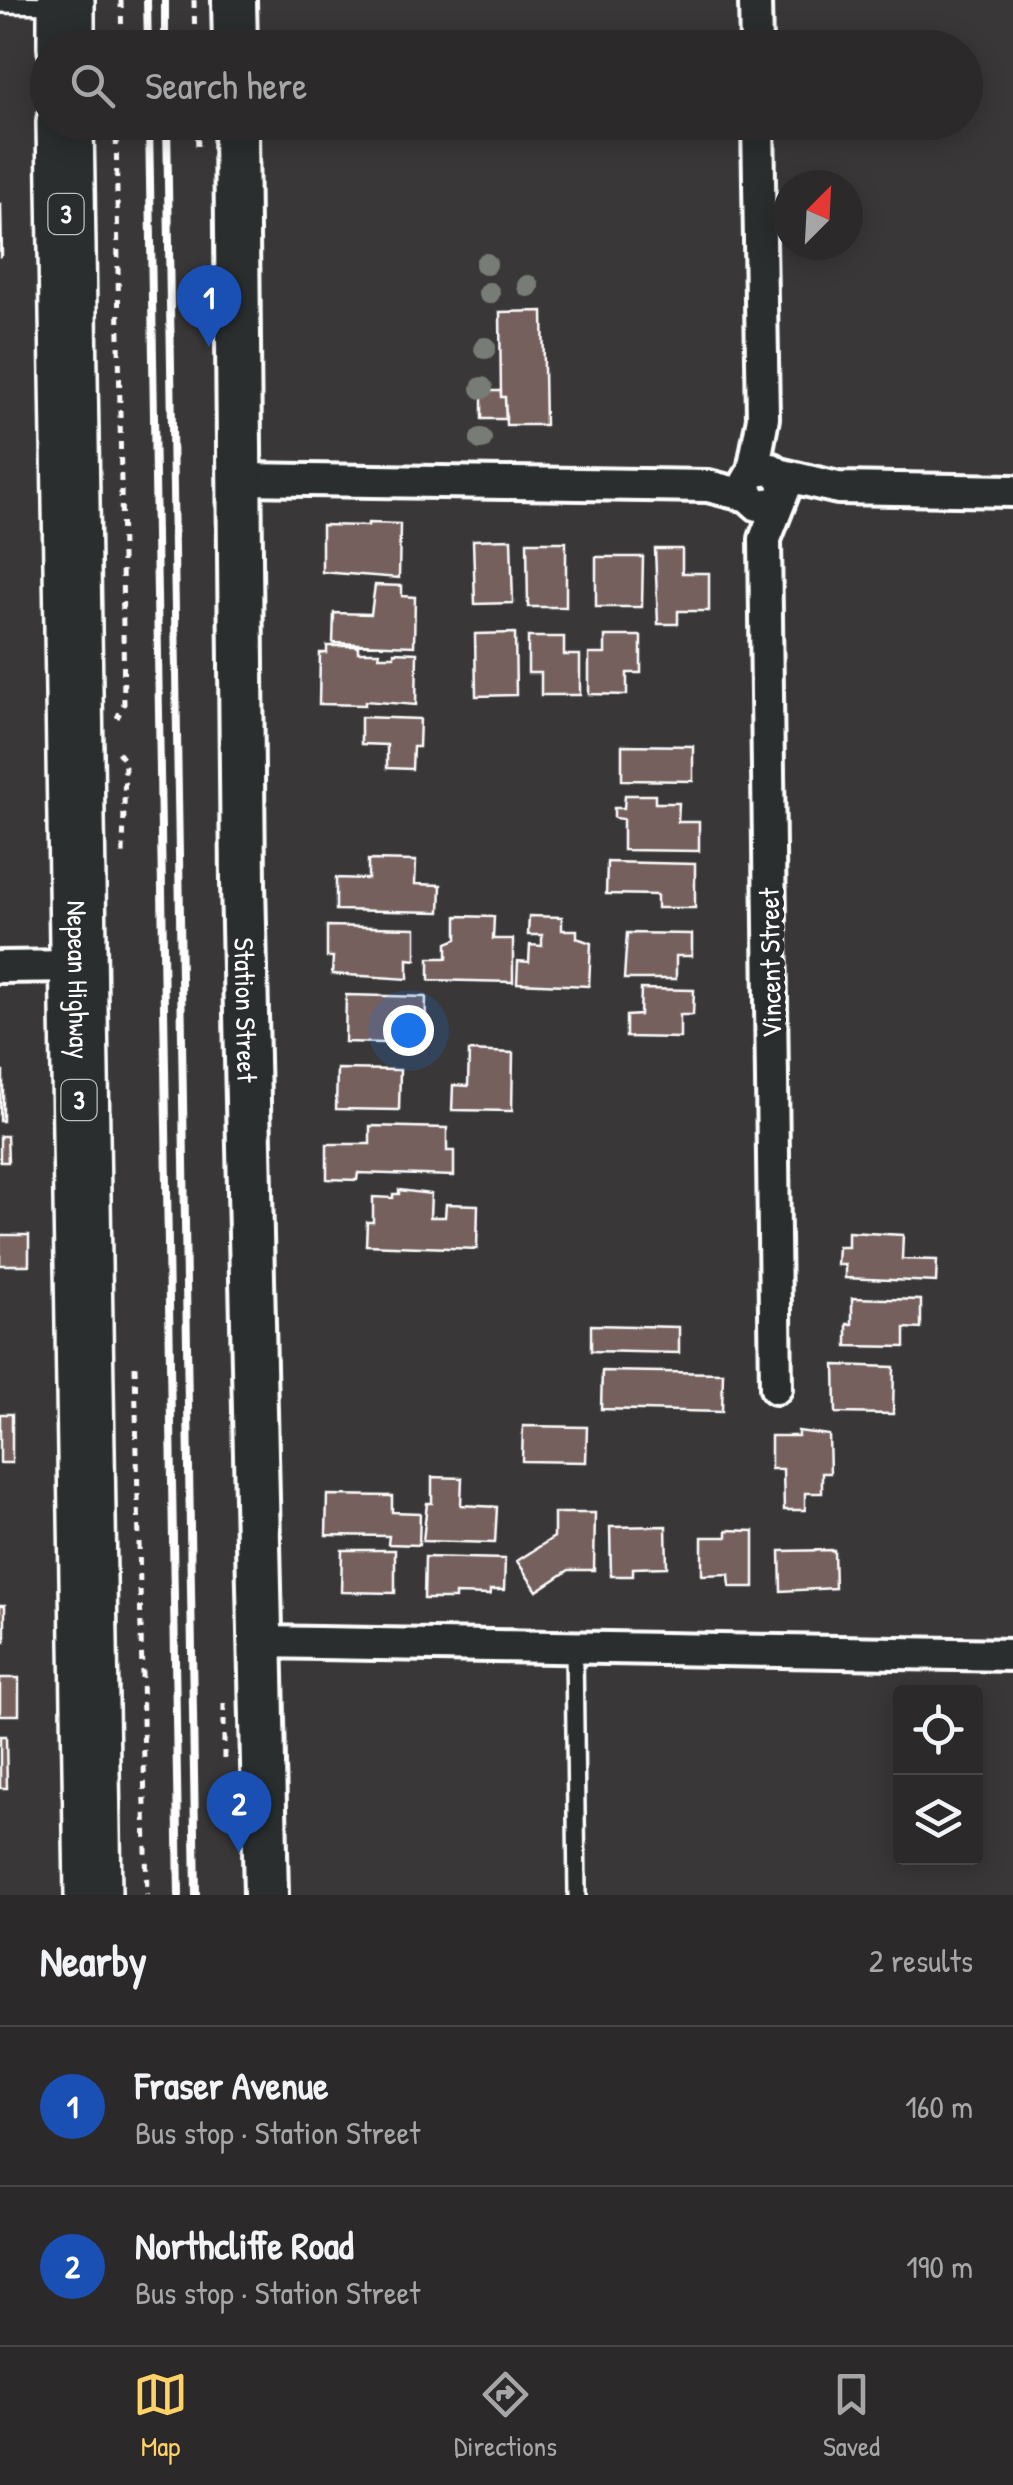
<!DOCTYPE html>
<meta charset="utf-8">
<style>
body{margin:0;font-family:"Patrick Hand",sans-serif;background:#333131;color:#f1f3f6}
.controls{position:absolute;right:30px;bottom:30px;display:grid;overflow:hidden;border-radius:10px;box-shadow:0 5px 25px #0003}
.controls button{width:90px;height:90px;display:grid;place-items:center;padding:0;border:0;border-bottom:2px solid #474546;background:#2b2929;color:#f1f3f6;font:50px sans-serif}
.compass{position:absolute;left:773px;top:170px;width:90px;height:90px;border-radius:50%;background:#2b2929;box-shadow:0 5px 25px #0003;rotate:24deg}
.you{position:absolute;left:408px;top:1030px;width:35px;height:35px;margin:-25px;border:8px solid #fff;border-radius:50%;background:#1a73e8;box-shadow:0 0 0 15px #1a73e833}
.badge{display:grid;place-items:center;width:65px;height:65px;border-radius:50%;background:#ffd166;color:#fff;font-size:32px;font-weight:700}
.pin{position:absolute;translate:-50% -82px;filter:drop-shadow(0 2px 5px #0008)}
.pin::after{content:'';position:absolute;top:52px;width:35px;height:30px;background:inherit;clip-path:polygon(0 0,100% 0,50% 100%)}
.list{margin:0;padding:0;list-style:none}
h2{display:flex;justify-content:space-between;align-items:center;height:130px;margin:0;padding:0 40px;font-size:42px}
h2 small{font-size:32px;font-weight:400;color:#a6a6a8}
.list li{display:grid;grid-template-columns:65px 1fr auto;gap:30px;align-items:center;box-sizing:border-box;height:160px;padding:0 40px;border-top:2px solid #474546}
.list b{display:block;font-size:38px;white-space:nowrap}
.list p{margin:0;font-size:32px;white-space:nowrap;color:#a6a6a8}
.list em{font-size:32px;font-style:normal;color:#a6a6a8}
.icon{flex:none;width:55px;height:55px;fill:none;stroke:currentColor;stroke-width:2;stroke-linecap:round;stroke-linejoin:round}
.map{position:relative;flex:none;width:1013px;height:1895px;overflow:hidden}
.search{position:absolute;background:#2b2929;box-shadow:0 5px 25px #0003;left:30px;right:30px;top:30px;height:110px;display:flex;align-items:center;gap:25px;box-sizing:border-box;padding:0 35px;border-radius:55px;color:#a6a6a8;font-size:38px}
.sheet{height:450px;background:#2b2929}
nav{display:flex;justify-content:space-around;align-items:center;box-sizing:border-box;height:140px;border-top:2px solid #474546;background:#2b2929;font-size:28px;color:#a6a6a8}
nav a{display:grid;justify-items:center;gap:5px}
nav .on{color:#ffd166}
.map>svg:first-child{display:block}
.building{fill:#74615d;stroke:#fff;stroke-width:2.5}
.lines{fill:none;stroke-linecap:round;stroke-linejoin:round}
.lane-casing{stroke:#fff;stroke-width:22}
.street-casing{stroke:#fff;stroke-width:38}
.secondary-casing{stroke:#fff;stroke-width:50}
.highway-casing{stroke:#fff;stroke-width:62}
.path{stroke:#fff;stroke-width:5;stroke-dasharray:8 8;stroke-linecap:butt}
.lane{stroke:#2a2d2e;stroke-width:15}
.street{stroke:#2a2d2e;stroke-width:30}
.secondary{stroke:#2a2d2e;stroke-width:42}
.highway{stroke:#2a2d2e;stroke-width:55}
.rail{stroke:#fff;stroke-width:8}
.tree{fill:#787c76}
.labels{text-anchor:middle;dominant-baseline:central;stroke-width:10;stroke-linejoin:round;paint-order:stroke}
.shield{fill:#2a2d2e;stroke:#bfc0c0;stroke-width:2.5}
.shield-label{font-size:25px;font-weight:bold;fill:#fff}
.street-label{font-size:28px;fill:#fff;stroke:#2a2d2e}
</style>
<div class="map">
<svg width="1013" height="1895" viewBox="0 0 1013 1895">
<rect width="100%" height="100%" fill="#393737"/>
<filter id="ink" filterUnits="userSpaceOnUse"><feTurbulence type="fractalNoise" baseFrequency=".01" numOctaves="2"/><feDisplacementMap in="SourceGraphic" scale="20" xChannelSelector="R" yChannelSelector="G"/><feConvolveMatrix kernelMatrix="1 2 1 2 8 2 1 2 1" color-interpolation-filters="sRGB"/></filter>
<g filter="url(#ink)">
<path class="building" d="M0,204H1L2,255L0,256Z
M543,311L545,425H506L505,397H501L500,312Z
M482,391H501V397H505L506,419H482Z
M368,523L400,524L399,578L322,572V525L368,526Z
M511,539L513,603L475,604L473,540Z
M527,542H566V607H528Z
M655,549H682V573H709V611H678V624H658Z
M596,557H643L642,607H596Z
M375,585L402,586V596L415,597L414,646L333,643L334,613L371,614Z
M515,633L516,695L476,696L475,634Z
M605,636H641V673H627V695L589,694V654H605Z
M528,637H564V655H580V695H541V673H528Z
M327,646H358V652H379V656H394V652L417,653L416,705L365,701V705L319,704L320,653H327Z
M361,717L420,719L419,747H413L412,769L387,768V745L361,744Z
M622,745L693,746V781L622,780Z
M625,795H655V803H679L678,822H699V851L623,850V819L614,818V808H624Z
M368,860L416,861L415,884L441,885L440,912L336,910V878L368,879Z
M607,862L695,864V908H657V895L606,894Z
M457,916L494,917L493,939H513V982L429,980V958H447V943L457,939Z
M529,916L562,917V930H577V938L591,943L589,986L517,983L518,961L529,962L530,945L542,946V935H528Z
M327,926L416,928V960L408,959V979L332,974L333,957H327Z
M627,933L692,934V956H676V979H624Z
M641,989L694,990L693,1015H680V1038L626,1037V1016L640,1015Z
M346,995L426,997L425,1044L345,1042Z
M469,1051L513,1053L512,1111L452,1110L453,1085L468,1086Z
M337,1069L400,1070L399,1110L336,1109Z
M0,1072H3V1121H0Z
M370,1126L447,1128V1151H454V1176L358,1173L357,1180L327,1179V1144H370Z
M0,1136H7L8,1162H0Z
M399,1190L431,1194L430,1217H445L446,1204L478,1205L477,1249L366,1245L367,1222H373V1197L393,1198V1194H399Z
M848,1232L903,1235L902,1259L937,1260L936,1282L845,1278V1265H837L838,1247H848Z
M0,1235H29V1265H0Z
M852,1298L921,1300V1329L905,1328V1347L847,1346V1324H852Z
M591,1325L679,1327V1353L591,1351Z
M835,1365L894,1367L893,1414L836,1413Z
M602,1371L723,1373L722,1412L601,1409Z
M0,1414H12V1463H0Z
M523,1426L587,1427L586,1462L522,1461Z
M798,1431L829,1435L830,1473H822V1493H805V1510H784L783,1469H771V1436H798Z
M432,1477L462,1478L461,1505L497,1507L495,1543L423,1541L427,1503H432Z
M327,1495L392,1496V1512L420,1513L419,1545L388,1544L389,1536L326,1535Z
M554,1513H595L594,1570H569L537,1591L517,1561L554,1537Z
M666,1526L667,1567L633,1568V1576H611L610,1527Z
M727,1530L754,1531V1587H730L729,1574L702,1575V1537H727Z
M342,1550H395V1593L341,1592Z
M834,1550L835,1588L781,1591L780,1551Z
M425,1557L505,1559L504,1590H490V1595L455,1594V1599H424Z
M0,1605H5V1642H0Z
M0,1678H19V1715H0Z
M0,1736H6L7,1788H0Z"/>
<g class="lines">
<defs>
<path id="lane" d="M0,4L57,5
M574,1647L577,1895"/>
<path id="street" d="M755,0L756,48
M753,471L763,418L758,122
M779,474L838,488L1013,491
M241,479L708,486L748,496
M0,967L77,966
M776,1388L765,539L785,488L781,476L772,469L753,471L746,483L748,496L758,505L776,503
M262,1642L1013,1655"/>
<g id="secondary">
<path d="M234,0L235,48"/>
<path id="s1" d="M236,122L243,882L266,1895"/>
</g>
<g id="highway">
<path d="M66,48V0"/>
<path id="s2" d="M65,122L93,1895"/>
</g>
</defs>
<use href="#lane" class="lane-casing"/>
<use href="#street" class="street-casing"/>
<use href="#secondary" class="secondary-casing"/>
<use href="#highway" class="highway-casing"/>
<path class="path" d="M121,0L122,48
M194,0L195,48
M116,122L124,704L117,718
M197,122L198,149
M118,752L125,761L123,855
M135,1366L147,1895
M224,1703V1767"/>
<use href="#lane" class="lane"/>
<use href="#street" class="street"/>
<use href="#secondary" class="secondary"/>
<use href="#highway" class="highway"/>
<path class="rail" d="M147,0L148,48
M165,0V48
M149,122L179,1895
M167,122L196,1895"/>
</g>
<g class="tree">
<circle cx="486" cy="264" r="11"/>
<circle cx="528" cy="286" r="11"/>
<circle cx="489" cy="293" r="11"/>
<circle cx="485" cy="348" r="11"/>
<circle cx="482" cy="388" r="11"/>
<circle cx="481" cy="439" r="11"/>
</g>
</g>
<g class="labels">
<g class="shield">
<rect x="48.5" y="194" width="35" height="40" rx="8"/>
<rect x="61.5" y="1080" width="35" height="40" rx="8"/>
</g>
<g class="shield-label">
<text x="66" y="214">3</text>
<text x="79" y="1100">3</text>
</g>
<g class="street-label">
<text transform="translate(770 963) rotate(-91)">Vincent Street</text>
<text stroke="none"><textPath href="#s2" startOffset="858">Nepean Highway</textPath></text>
<text stroke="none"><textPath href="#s1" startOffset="888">Station Street</textPath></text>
</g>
</g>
</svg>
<div class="controls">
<button><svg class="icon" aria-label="locate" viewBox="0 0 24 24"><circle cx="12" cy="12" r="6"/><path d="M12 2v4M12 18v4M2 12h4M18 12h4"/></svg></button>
<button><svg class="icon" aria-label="layers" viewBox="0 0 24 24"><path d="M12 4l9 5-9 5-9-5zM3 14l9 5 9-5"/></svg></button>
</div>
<svg class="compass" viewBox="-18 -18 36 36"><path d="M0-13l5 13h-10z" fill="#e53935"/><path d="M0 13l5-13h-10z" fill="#a6a6a8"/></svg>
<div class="you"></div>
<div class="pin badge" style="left:209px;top:347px;background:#1a4fb4">1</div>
<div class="pin badge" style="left:239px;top:1853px;background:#1a4fb4">2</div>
<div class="search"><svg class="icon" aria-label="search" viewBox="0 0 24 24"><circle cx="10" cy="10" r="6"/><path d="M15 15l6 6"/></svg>Search here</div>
</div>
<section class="sheet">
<h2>Nearby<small>2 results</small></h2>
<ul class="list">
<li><span class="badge" style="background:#1a4fb4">1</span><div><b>Fraser Avenue</b><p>Bus stop · Station Street</p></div><em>160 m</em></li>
<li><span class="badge" style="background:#1a4fb4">2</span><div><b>Northcliffe Road</b><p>Bus stop · Station Street</p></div><em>190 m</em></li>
</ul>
</section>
<nav>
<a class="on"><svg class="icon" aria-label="map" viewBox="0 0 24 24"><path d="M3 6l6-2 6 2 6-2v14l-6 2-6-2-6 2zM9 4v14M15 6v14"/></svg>Map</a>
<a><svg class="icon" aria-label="directions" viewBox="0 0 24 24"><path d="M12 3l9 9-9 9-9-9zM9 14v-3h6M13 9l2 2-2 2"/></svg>Directions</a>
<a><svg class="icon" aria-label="saved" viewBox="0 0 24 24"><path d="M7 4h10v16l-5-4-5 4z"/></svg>Saved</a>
</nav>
